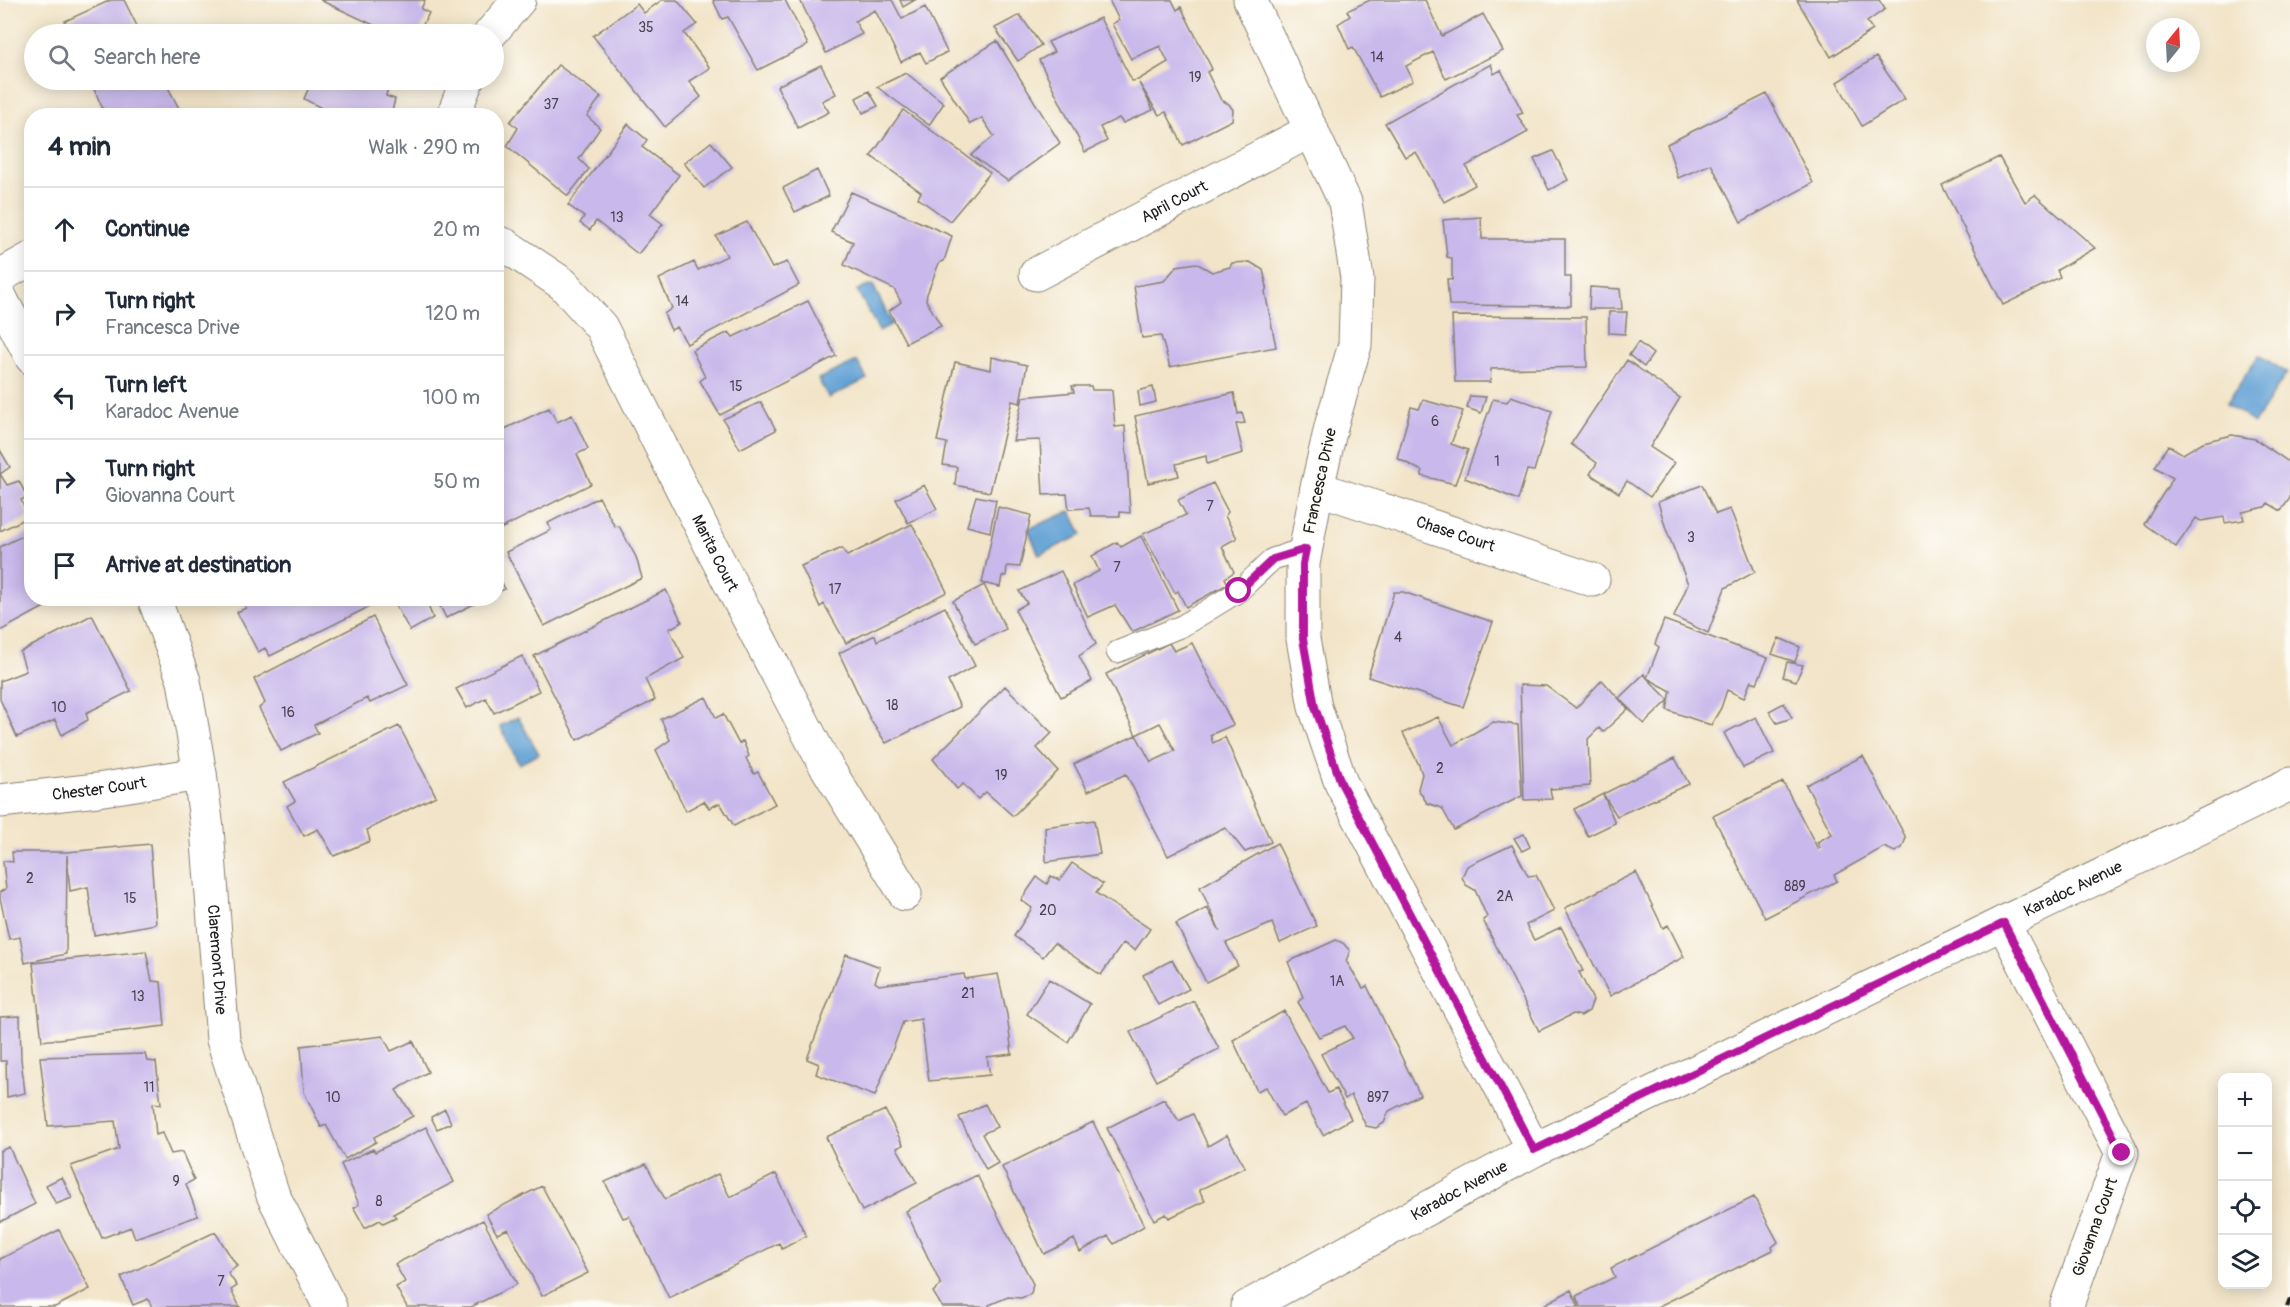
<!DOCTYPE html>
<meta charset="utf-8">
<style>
body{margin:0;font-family:Pangolin,sans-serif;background:#f2f2f3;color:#1f2937}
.controls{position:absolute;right:18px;bottom:18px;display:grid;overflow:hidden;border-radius:12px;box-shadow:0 3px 15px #0003}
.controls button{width:54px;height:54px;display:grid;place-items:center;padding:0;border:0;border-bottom:2px solid #e0e1e3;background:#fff;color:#1f2937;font:30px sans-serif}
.compass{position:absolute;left:2146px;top:18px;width:54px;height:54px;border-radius:50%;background:#fff;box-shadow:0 3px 15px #0003;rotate:18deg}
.stop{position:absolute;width:18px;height:18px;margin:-14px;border:4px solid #b5179e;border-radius:50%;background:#fff}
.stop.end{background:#b5179e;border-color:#fff;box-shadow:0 2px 6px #0008}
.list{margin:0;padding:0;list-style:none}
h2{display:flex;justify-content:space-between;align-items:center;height:78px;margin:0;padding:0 24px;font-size:26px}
h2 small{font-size:20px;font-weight:400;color:#747a83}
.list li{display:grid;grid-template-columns:39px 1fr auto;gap:18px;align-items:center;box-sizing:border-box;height:84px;padding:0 24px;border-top:2px solid #e0e1e3}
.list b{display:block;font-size:22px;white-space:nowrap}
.list p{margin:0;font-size:20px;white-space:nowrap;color:#747a83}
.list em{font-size:20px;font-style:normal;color:#747a83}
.icon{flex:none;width:33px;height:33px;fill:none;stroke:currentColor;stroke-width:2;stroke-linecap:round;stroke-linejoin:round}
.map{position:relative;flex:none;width:2290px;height:1307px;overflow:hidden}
.search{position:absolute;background:#fff;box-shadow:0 3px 15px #0003;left:24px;top:24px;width:480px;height:66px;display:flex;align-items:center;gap:15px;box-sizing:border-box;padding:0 21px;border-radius:33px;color:#747a83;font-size:22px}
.panel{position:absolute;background:#fff;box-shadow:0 3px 15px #0003;left:24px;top:108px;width:480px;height:498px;border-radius:24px}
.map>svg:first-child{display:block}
.water{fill:#63a2d5;stroke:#405f78;stroke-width:1.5}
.building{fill:#c8b8eb;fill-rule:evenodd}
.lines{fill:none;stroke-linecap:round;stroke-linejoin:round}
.service-casing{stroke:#878072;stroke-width:23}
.minor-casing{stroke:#878072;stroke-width:35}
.service{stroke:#fff;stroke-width:21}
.minor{stroke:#fff;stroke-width:33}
.rail{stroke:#1c1c1c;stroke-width:4.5;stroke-dasharray:9 4.5;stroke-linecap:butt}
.route{stroke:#b5179e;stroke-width:8}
.labels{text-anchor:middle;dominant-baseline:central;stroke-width:4.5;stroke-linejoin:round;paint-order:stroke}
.number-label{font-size:14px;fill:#474350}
.street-label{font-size:16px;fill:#1c1c1c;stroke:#fdfcf7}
</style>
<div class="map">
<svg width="2290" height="1307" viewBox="0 0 2290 1307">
<rect width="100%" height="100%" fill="#fdfcf7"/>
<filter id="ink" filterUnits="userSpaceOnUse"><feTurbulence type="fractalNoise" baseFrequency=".0167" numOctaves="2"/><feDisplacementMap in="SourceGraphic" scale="12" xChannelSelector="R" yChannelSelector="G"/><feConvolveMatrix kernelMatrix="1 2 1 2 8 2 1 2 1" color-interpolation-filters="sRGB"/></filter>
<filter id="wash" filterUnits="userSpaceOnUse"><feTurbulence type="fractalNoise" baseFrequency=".008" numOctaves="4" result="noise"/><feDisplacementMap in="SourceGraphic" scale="24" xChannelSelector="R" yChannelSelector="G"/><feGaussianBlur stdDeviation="1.35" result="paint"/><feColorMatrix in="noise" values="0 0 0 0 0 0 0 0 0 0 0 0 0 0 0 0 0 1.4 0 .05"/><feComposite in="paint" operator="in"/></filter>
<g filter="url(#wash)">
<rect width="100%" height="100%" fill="#f2e4c8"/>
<path class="water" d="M873,285L892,324L879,331L857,290Z
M2259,355L2287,373L2254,423L2226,404Z
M857,361L867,379L829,398L818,379Z
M1071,511L1082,535L1039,555L1028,529Z
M518,717L539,754L519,764L500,726Z"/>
<g id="blocks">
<path class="building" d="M111,0H124L141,34H71L65,21Z
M320,0H425L421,9L429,13L418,34H393Z
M662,0H677L697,24L684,33L710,68L689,81L701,97L665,127L593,36L637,4L644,13Z
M713,0H785L808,45L758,70L728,17L722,19Z
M800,0H892L902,19L925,7L947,52L926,63L920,52L901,62L875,10L855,21L862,34L826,53Z
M900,0H915L903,7Z
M1109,0H1172L1177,10L1181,7L1212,69L1207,72L1221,100L1229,104L1233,110L1232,120L1183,145L1166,112L1159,115L1139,83L1153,110L1123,123L1119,118L1100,127L1107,141L1085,152L1039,60L1054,52L1048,42L1100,18L1132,81L1138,80L1168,62L1160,46L1131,59L1112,24L1119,20Z
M1370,0H1425L1442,36L1483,14L1503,51L1446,79L1433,52L1406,66L1413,81L1380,97L1353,47L1349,49L1338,24L1350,16L1347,11Z
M1797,0H1879L1885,9L1867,22L1873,30L1831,57Z
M1020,15L1041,45L1018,61L995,28Z
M997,41L1060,143L1008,181L971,155L994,136L982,118L970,124L940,77Z
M1876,57L1905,99L1862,126L1837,82Z
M1491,64L1494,74L1501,70L1523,113L1517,115L1528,132L1466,166L1475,185L1444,202L1416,152L1405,157L1385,123Z
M558,65L601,97L587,116L600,128L579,159L589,169L568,196L507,146L518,128L510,122Z
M821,65L836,94L822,101L829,112L798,128L777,86Z
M906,73L944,103L929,125L877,87Z
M90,80H164L183,116H106Z
M312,80H397L393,88L388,87L386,96L395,99L391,116H331V113L304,99Z
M869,91L878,106L863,113L856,98Z
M1767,94L1813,183L1741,222L1711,164L1678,178L1667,144Z
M903,110L990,173L950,221L918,198L921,192L871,156Z
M628,124L647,140L642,147L679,175L650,214L663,224L638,254L596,221L590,230L580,223L584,217L568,205Z
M711,142L732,167L704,188L684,163Z
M1553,151L1568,180L1549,190L1534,159Z
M1999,157L2025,202L2035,195L2095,248L2057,270L2060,277L2003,305L1942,185Z
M817,170L829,196L795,212L783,188Z
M851,192L952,236L944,261L939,263L927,294L926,300L941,326L906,343L889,311L901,302L894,289L844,265L853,242L831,232Z
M1481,217L1482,239H1565V277H1571V306L1449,305L1447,279L1452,280V258L1447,257L1443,220Z
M747,222L772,268L787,262L799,285L687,344L677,327L671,330L664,314L672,308L659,279L694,262L698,270L727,256L716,236Z
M1250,262L1263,270L1267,287L1265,292L1276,347L1170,367L1161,336L1142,338L1134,286L1164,281L1177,266L1196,263L1212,272L1230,267L1232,263Z
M1590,287L1620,289L1622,309H1589Z
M808,301L836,356L720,415L700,381L705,377L692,350L729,332L733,337Z
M1609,312H1627L1625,334L1609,333Z
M1452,316L1586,317L1587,367L1491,369L1490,382H1455Z
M1638,342L1653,354L1644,367L1629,355Z
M992,357L1027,365L1020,403L1012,401L990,492L955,485L957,467L943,465L947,443L937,441L955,362L991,370Z
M1627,360L1680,398L1650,447L1674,463L1650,497L1627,481L1619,493L1590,474L1597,463L1571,444Z
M1072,386H1091L1092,390H1112L1115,427L1125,426L1130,513L1120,512V516H1091L1089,508L1069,509L1067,494L1043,495L1040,440L1013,441L1023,397L1074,392Z
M1153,387L1156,402L1140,406L1138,391Z
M1234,393L1238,414L1242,413L1245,423L1236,424L1243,453L1207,464L1206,456L1176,464L1179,476L1148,483L1135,416Z
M1470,396L1486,397L1481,413L1467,408Z
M1511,396L1552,411L1534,471L1527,470L1518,500L1465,478L1493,399L1507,402Z
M1423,400L1463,411L1451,444L1468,450L1455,484L1422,476V471L1397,458L1411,407L1419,409Z
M761,402L776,430L740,449L723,419Z
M549,408L557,422L572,415L588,449L577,454L591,484L496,531V433Z
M2232,435L2255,439L2290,463V498L2281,511L2268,503L2265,507L2242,512L2244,520L2225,523L2224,517L2201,521L2196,518L2176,547L2144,524L2173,478L2155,467L2168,445L2183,454L2203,442Z
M0,450L10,467L0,474Z
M0,474L7,485L19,481L27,497L21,500L29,517L0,531Z
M1213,483L1228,512L1225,516L1237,538L1222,546L1234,572L1225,578L1228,584L1186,607L1178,591L1175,593L1143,534L1186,515L1178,500Z
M924,485L937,509L908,523L896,499Z
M1702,485L1716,514L1730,509L1755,572L1725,588L1708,633L1674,617L1688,584L1666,529L1658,502Z
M976,496L996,500L990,532L967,526Z
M599,497L615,527L619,526L636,557L642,578L544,626L506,552L551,530L548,523Z
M998,507L1031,515L1020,567L1007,566L1006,576H1002L1000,587L982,583Z
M912,524L947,592L846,643L824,604L820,607L801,566L842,548L847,556Z
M32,531V598H61L0,631V547Z
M1141,536L1178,610L1132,632L1115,605L1088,617L1073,585L1099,571L1092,556L1117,542L1121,547Z
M496,571L505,589L496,593Z
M1061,571L1096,644L1079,656L1092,681L1061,697L1015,610L1027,603L1019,591Z
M984,585L1006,629L975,644L953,601Z
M666,590L682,622L669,629L684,658L645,679L655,700L577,740L534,656Z
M1394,592H1403L1493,622L1463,707L1368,677Z
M241,598H376L379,602L270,656L265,648L258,652L237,612L246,608Z
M401,598H425L433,618L410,631L394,602Z
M436,598H486L446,618Z
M945,607L975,666L948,681L960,707L886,743L871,721L839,653L875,635L877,641Z
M92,615L131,691L86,713L88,720L62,735L55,720L17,737L0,699V681L26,671L20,652Z
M373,617L408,685L370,703L367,698L314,725L318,733L281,751L259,708L265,703L254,679Z
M1664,620L1768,658L1757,683L1751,681L1744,698L1727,690L1721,708L1711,725L1667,710L1669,700L1644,724L1619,698L1644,674L1647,678L1659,647L1655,644ZM1647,678L1671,691L1669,700Z
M1779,638L1800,647L1795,662L1772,654Z
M1169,643L1174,651L1192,643L1233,725L1210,735L1213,743L1225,737L1271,842L1245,852L1225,827L1168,856L1126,774L1088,791L1074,764L1136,735L1151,762L1175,751L1160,723L1136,735L1106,674Z
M522,656L539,691L494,713L486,698L467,708L456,689Z
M1787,662L1803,665L1796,681L1783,677Z
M1602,680L1628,709L1603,732L1599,728L1588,739L1590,786L1550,789L1552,799L1524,800L1520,685L1546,686L1576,708Z
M1005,686L1052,733L1037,748L1058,771L1013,816L986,792L978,799L963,784L957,789L933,759Z
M706,697L716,718L723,714L739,744L743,741L749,756L746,758L754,774L758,772L775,804L734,826L720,803L709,808L704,801L686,811L656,750L670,740L661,719Z
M1784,703L1792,718L1777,723L1769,711Z
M1438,717L1453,745L1493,722L1518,725L1522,796L1454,830L1442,808L1427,803L1418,789L1422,774L1419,765L1403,733Z
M1756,717L1774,753L1743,768L1724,733Z
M399,726L436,796L367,830L370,841L334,856L318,829L304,836L287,806L295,801L284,782Z
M1863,756L1906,838L1902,848L1895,852L1884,847L1834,875L1837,881L1765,918L1713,816L1783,782L1818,849L1820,848L1817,842L1832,834L1806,785Z
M1675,758L1689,784L1617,816L1603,794Z
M1603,794L1615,823L1588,836L1574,809Z
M1094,820L1100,854L1046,862L1045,827Z
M1524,834L1530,847L1522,851L1514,838Z
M1277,843L1317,926L1280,943L1272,923L1226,943L1238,966L1206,982L1176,924L1207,908L1220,931L1200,887Z
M150,844L156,924L94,935L88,887L70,891L67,855L66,954L25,963L20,937L9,939L0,898V892L6,889L3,861L13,862L12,852H67Z
M1512,845L1528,876L1536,875L1554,911L1526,925L1534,940L1561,927L1583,971L1579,972L1593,1000L1589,1011L1581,1016L1573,1014L1539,1031L1483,920L1487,917L1475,890L1466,885L1462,877L1467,866Z
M1072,863L1103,884L1096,893L1150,929L1135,950L1123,943L1101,975L1054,943L1043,957L1014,936L1032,908L1021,900L1037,877L1047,884L1051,876L1060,880Z
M1636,872L1663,928L1668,925L1684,957L1610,996L1565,908Z
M1336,940L1343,943L1350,951L1346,961L1363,988L1367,986L1420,1095L1389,1111L1384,1123L1376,1128L1366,1126L1351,1095L1345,1099L1321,1054L1353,1038L1345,1026L1319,1037L1298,1002L1303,997L1288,962Z
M146,951L152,981L161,982L165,1026L42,1041L33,963Z
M846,954L880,967L875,982L879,985L964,974L965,979L998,974L1007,1015L1012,1054L987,1057L990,1075L929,1081L921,1019L903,1022L875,1096L816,1074L819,1064L807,1059Z
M1172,960L1189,989L1158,1005L1143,975Z
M1049,979L1090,1004L1068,1042L1027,1014Z
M1194,1001L1219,1049L1156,1081L1130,1032Z
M1284,1011L1328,1093L1336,1089L1351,1119L1323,1135L1306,1104L1282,1116L1266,1087L1257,1091L1233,1040Z
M20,1016L21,1059L25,1093L7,1097L6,1061H0V1017Z
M383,1036L391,1051L413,1041L428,1072L396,1090L413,1116L374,1137L376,1142L345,1159L326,1125L321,1127L304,1092L301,1046Z
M145,1054L147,1061L156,1062L161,1104L153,1103L156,1135L162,1133L171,1154L182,1152L194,1180L186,1184L198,1216L135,1238L131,1227L102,1238L71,1166L119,1149L115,1121L48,1126L40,1057Z
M1164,1099L1179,1121L1193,1114L1208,1146L1227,1135L1245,1167L1199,1190L1205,1201L1169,1218L1166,1214L1154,1220L1107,1128Z
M985,1104L997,1127L982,1134L998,1163L986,1170L959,1117Z
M445,1109L451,1123L437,1129L431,1117Z
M885,1110L903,1145L897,1148L917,1183L862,1211L826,1137Z
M1093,1122L1144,1226L1114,1244L1108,1236L1080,1252L1074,1239L1044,1254L1002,1167Z
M426,1127L454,1182L393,1214L396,1217L383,1223L380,1220L365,1228L354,1208L359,1204L341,1164L373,1149L375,1152Z
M9,1147L35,1204L0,1222V1151Z
M646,1164L665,1199L718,1174L730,1197L776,1174L806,1236L782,1249L779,1243L669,1298L629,1216L623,1218L605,1182Z
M977,1175L1033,1284L1031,1294L1021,1298L1008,1297L989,1305V1307H942L933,1292L941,1285L906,1211Z
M62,1177L72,1198L56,1204L46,1185Z
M542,1186L588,1273L542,1296L508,1229L497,1234L486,1214Z
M1754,1197L1778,1242L1772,1247L1773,1250L1657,1307H1581L1576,1296L1615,1277L1611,1268Z
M483,1220L517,1284L471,1307H407L396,1287L405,1282L395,1264Z
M59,1230L90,1289L55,1307H0V1259Z
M215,1232L237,1266L228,1273L237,1286L231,1290L240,1307H152L148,1299L133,1305L121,1277Z
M1571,1290L1579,1307H1540Z"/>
</g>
</g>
<g filter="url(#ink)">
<use href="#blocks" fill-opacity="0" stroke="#878072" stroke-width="1.5"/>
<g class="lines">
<defs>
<path id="service" d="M1117,652L1182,626L1239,591L1273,559L1306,548"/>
<g id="minor">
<path d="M1250,0L1345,202L1357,278L1355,345L1332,423L1317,488L1303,564V639L1315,707L1341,783L1534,1150"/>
<path d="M490,34L519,0"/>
<path d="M453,116L467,80"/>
<path id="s1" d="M496,242L505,245L563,284L601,327L718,560L823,761L905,894"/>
<path id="s2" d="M1036,274L1312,130"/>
<path d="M0,276L32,258"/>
<path d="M0,297L32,358"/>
<path id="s3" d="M1317,488L1593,580"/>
<path id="s4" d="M154,598L184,681L200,774L207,829L223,1040L273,1195L330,1307"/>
<path id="s5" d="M0,801L97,790L200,774"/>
<path d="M2003,923L2122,1153L2066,1307"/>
<path id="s6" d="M1247,1307L1534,1150L2290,784"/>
</g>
</defs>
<use href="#service" class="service-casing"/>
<use href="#minor" class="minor-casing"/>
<use href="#service" class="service"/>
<use href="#minor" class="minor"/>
<path class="rail" d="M2287,1307L2290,1299"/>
</g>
</g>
<g class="lines" filter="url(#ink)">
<path class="route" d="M1239,591L1273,559L1306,549L1303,564V639L1315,707L1341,783L1534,1150L2004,923L2122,1153"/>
</g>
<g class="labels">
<g class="number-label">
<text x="646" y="27">35</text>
<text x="1377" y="57">14</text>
<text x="1195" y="77">19</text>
<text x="551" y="104">37</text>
<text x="617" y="217">13</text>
<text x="682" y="301">14</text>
<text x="736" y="386">15</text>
<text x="1435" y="421">6</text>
<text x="1497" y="461">1</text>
<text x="1210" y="506">7</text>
<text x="1691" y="537">3</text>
<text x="1117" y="567">7</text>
<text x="835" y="589">17</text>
<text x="1398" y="637">4</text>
<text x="892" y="705">18</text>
<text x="59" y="707">10</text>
<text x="288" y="712">16</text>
<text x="1440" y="768">2</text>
<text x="1001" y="775">19</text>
<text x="30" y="878">2</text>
<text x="1795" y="886">889</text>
<text x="1505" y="896">2A</text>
<text x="130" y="898">15</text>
<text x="1048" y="910">20</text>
<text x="1337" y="981">1A</text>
<text x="968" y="993">21</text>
<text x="138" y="996">13</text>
<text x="149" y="1087">11</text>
<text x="333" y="1097">10</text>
<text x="1378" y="1097">897</text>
<text x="176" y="1181">9</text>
<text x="379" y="1201">8</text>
<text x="221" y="1281">7</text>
</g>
<g class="street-label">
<text stroke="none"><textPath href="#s2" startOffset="156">April Court</textPath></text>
<text transform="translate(1320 481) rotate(-78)">Francesca Drive</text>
<text stroke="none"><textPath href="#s3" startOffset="146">Chase Court</textPath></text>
<text stroke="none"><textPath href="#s1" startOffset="390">Marita Court</textPath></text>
<text stroke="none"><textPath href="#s5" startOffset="100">Chester Court</textPath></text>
<text stroke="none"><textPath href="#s6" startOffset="926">Karadoc Avenue</textPath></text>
<text stroke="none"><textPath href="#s4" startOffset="369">Claremont Drive</textPath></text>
<text stroke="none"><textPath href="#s6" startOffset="242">Karadoc Avenue</textPath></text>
<text transform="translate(2095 1227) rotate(-70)">Giovanna Court</text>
</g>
</g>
</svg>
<div class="controls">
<button>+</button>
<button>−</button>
<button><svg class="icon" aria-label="locate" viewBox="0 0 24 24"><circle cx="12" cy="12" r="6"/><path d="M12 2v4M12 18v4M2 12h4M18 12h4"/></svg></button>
<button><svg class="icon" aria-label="layers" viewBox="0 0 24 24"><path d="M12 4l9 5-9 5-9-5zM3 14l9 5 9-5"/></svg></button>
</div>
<svg class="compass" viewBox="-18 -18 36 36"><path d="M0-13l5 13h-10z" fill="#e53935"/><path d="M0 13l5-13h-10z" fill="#747a83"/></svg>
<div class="stop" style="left:1239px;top:591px"></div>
<div class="stop end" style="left:2122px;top:1153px"></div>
<div class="search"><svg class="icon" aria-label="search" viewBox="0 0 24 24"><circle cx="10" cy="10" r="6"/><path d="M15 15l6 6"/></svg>Search here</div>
<section class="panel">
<h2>4 min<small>Walk · 290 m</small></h2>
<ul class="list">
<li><svg class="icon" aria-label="ahead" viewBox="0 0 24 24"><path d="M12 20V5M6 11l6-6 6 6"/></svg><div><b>Continue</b></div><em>20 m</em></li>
<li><svg class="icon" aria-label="right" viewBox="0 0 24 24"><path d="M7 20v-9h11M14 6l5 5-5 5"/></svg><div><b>Turn right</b><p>Francesca Drive</p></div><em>120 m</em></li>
<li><svg class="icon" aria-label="left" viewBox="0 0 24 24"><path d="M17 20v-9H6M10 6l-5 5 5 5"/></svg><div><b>Turn left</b><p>Karadoc Avenue</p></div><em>100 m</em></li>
<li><svg class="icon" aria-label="right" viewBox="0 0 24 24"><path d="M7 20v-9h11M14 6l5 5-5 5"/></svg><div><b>Turn right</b><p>Giovanna Court</p></div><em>50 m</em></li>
<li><svg class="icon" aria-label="arrive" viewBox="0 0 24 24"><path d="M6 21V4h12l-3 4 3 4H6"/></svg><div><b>Arrive at destination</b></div></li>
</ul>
</section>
</div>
